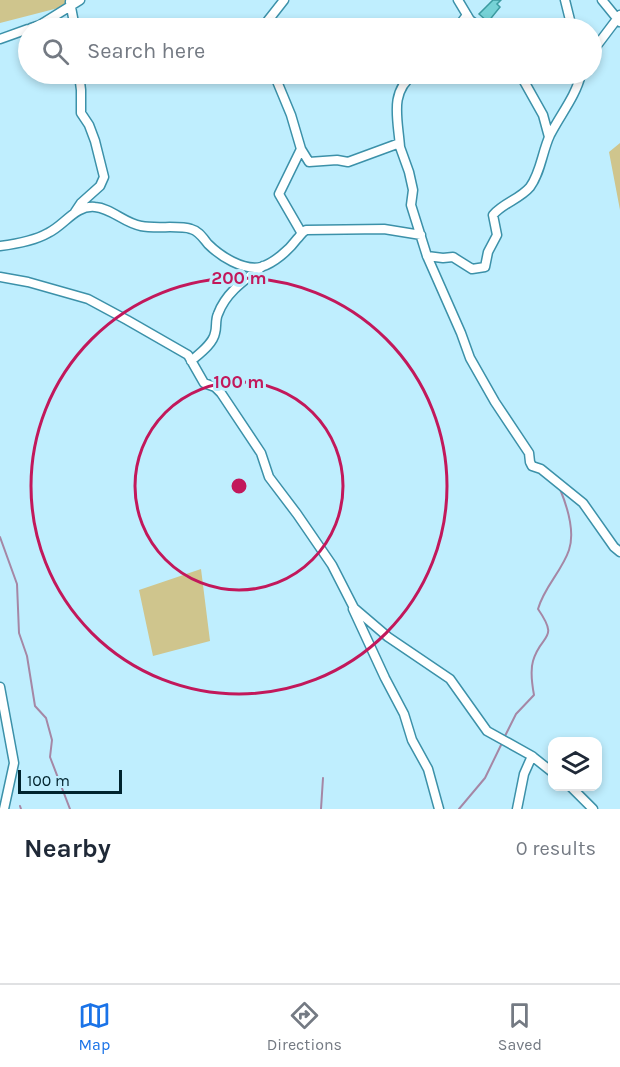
<!DOCTYPE html>
<style>
body{margin:0;font-family:Karla,sans-serif;background:#f2f2f3;color:#1f2937}
.controls{position:absolute;right:18px;bottom:18px;display:grid;overflow:hidden;border-radius:12px;box-shadow:0 3px 9px #0003}
.controls button{width:54px;height:54px;display:grid;place-items:center;padding:0;border:0;border-bottom:2px solid #e0e1e3;background:#fff;color:#1f2937;font:30px sans-serif}
.scale{position:absolute;left:18px;bottom:15px;width:104px;box-sizing:border-box;padding-left:6px;border:3px solid #00232d;border-top:0;font-size:16px;line-height:21px;white-space:nowrap;color:#00232d;-webkit-text-stroke:4px #bfeefe;paint-order:stroke}
.list{margin:0;padding:0;list-style:none}
h2{display:flex;justify-content:space-between;align-items:center;height:78px;margin:0;padding:0 24px;font-size:26px}
h2 small{font-size:20px;font-weight:400;color:#747a83}
.icon{flex:none;width:33px;height:33px;fill:none;stroke:currentColor;stroke-width:2;stroke-linecap:round;stroke-linejoin:round}
.map{position:relative;flex:none;width:620px;height:809px;overflow:hidden}
.search{position:absolute;background:#fff;box-shadow:0 3px 9px #0003;left:18px;right:18px;top:18px;height:66px;display:flex;align-items:center;gap:15px;box-sizing:border-box;padding:0 21px;border-radius:33px;color:#747a83;font-size:22px}
.sheet{height:174px;background:#fff}
nav{display:flex;justify-content:space-around;align-items:center;box-sizing:border-box;height:84px;border-top:2px solid #e0e1e3;background:#fff;font-size:16px;color:#747a83}
nav a{display:grid;justify-items:center;gap:3px}
nav .on{color:#1a73e8}
.map>svg:first-child{display:block}
.green{fill:#cfc58d}
.lines{fill:none;stroke-linecap:round;stroke-linejoin:round}
.stream{stroke:#a587a5;stroke-width:2}
.building{fill:#76d2d6;stroke:#3c9ba0;stroke-width:1.5}
.minor-casing{stroke:#3c91a9;stroke-width:11}
.minor{stroke:#fff;stroke-width:8}
.ring{fill:none;stroke:#c2185b;stroke-width:3}
.centre{fill:#c2185b;stroke:#bfeefe;stroke-width:3}
.ring-label{font-size:18px;text-anchor:middle;font-weight:bold;fill:#c2185b;stroke:#bfeefe;stroke-width:6;stroke-linejoin:round;paint-order:stroke}
</style>
<div class="map">
<svg width="620" height="809" viewBox="0 0 620 809">
<rect width="100%" height="100%" fill="#bfeefe"/>
<path class="green" d="M0,0H69L70,5L0,23Z
M620,143V210L609,152Z
M201,569L210,641L153,656L139,590Z"/>
<g class="lines">
<path class="stream" d="M0,537L17,584L19,633L27,656L35,706L46,718L52,740L50,757L70,809
M504,738L516,714L534,695C532,684 530,671 533,661C541,633 560,641 538,609C544,587 562,571 569,550C575,532 567,506 560,489
M20,806L21,809
M321,809L323,778
M459,809L485,778L502,743"/>
</g>
<path class="building" d="M493,0H501L497,4L500,7L488,22L479,14Z"/>
<g class="lines">
<defs>
<path id="minor" d="M458,0L470,20L481,28
M565,0L572,28
M602,0L620,22
M70,2L75,28
M31,28L40,25L80,0
M266,28V23L284,0
M457,28L467,15
M0,39L28,29
M592,52L620,15
M274,74L291,115L301,149L279,194L301,232
M520,74L543,115L549,137
M400,147C398,119 389,92 414,74
M301,149L309,162L337,160L348,162L397,144L400,147L409,172L413,190L411,205L427,256L461,333L470,358L495,402L529,453L530,462L532,466L541,469L583,503L614,547L620,552
M75,212L81,203L100,186L104,177L95,141L89,125L81,113V90L79,74
M0,246C16,244 34,241 48,233C65,225 75,205 95,207C111,208 124,223 141,226C155,229 180,225 191,229C199,231 203,238 208,244C220,256 243,271 261,267C274,263 289,250 297,239C301,235 301,233 306,230L384,229L421,235
M427,256L443,258L453,257L472,269L485,267L488,252L497,235L493,215C503,203 520,199 530,187C541,172 542,152 550,135C560,115 576,96 581,74
M0,277L28,282L88,299L127,320L188,355L204,383L215,387L221,393L261,453L269,477L297,514L332,565L354,608L388,637L450,679L487,731L532,756L552,772
M191,361C199,354 213,344 215,333C217,327 215,320 218,314C226,292 246,279 263,266
M353,609L385,678L404,714L412,740L428,769L439,809
M0,687L14,763L4,809
M570,786L593,809
M517,809L524,774L532,756"/>
</defs>
<use href="#minor" class="minor-casing"/>
<use href="#minor" class="minor"/>
</g>
<g class="ring">
<circle cx="239" cy="486" r="104"/>
<circle cx="239" cy="486" r="208"/>
</g>
<circle cx="239" cy="486" r="9" class="centre"/>
<g class="ring-label">
<text x="239" y="284">200 m</text>
<text x="239" y="388">100 m</text>
</g>
</svg>
<div class="controls">
<button><svg class="icon" aria-label="layers" viewBox="0 0 24 24"><path d="M12 4l9 5-9 5-9-5zM3 14l9 5 9-5"/></svg></button>
</div>
<div class="scale">100 m</div>
<div class="search"><svg class="icon" aria-label="search" viewBox="0 0 24 24"><circle cx="10" cy="10" r="6"/><path d="M15 15l6 6"/></svg>Search here</div>
</div>
<section class="sheet">
<h2>Nearby<small>0 results</small></h2>
<ul class="list">
</ul>
</section>
<nav>
<a class="on"><svg class="icon" aria-label="map" viewBox="0 0 24 24"><path d="M3 6l6-2 6 2 6-2v14l-6 2-6-2-6 2zM9 4v14M15 6v14"/></svg>Map</a>
<a><svg class="icon" aria-label="directions" viewBox="0 0 24 24"><path d="M12 3l9 9-9 9-9-9zM9 14v-3h6M13 9l2 2-2 2"/></svg>Directions</a>
<a><svg class="icon" aria-label="saved" viewBox="0 0 24 24"><path d="M7 4h10v16l-5-4-5 4z"/></svg>Saved</a>
</nav>
